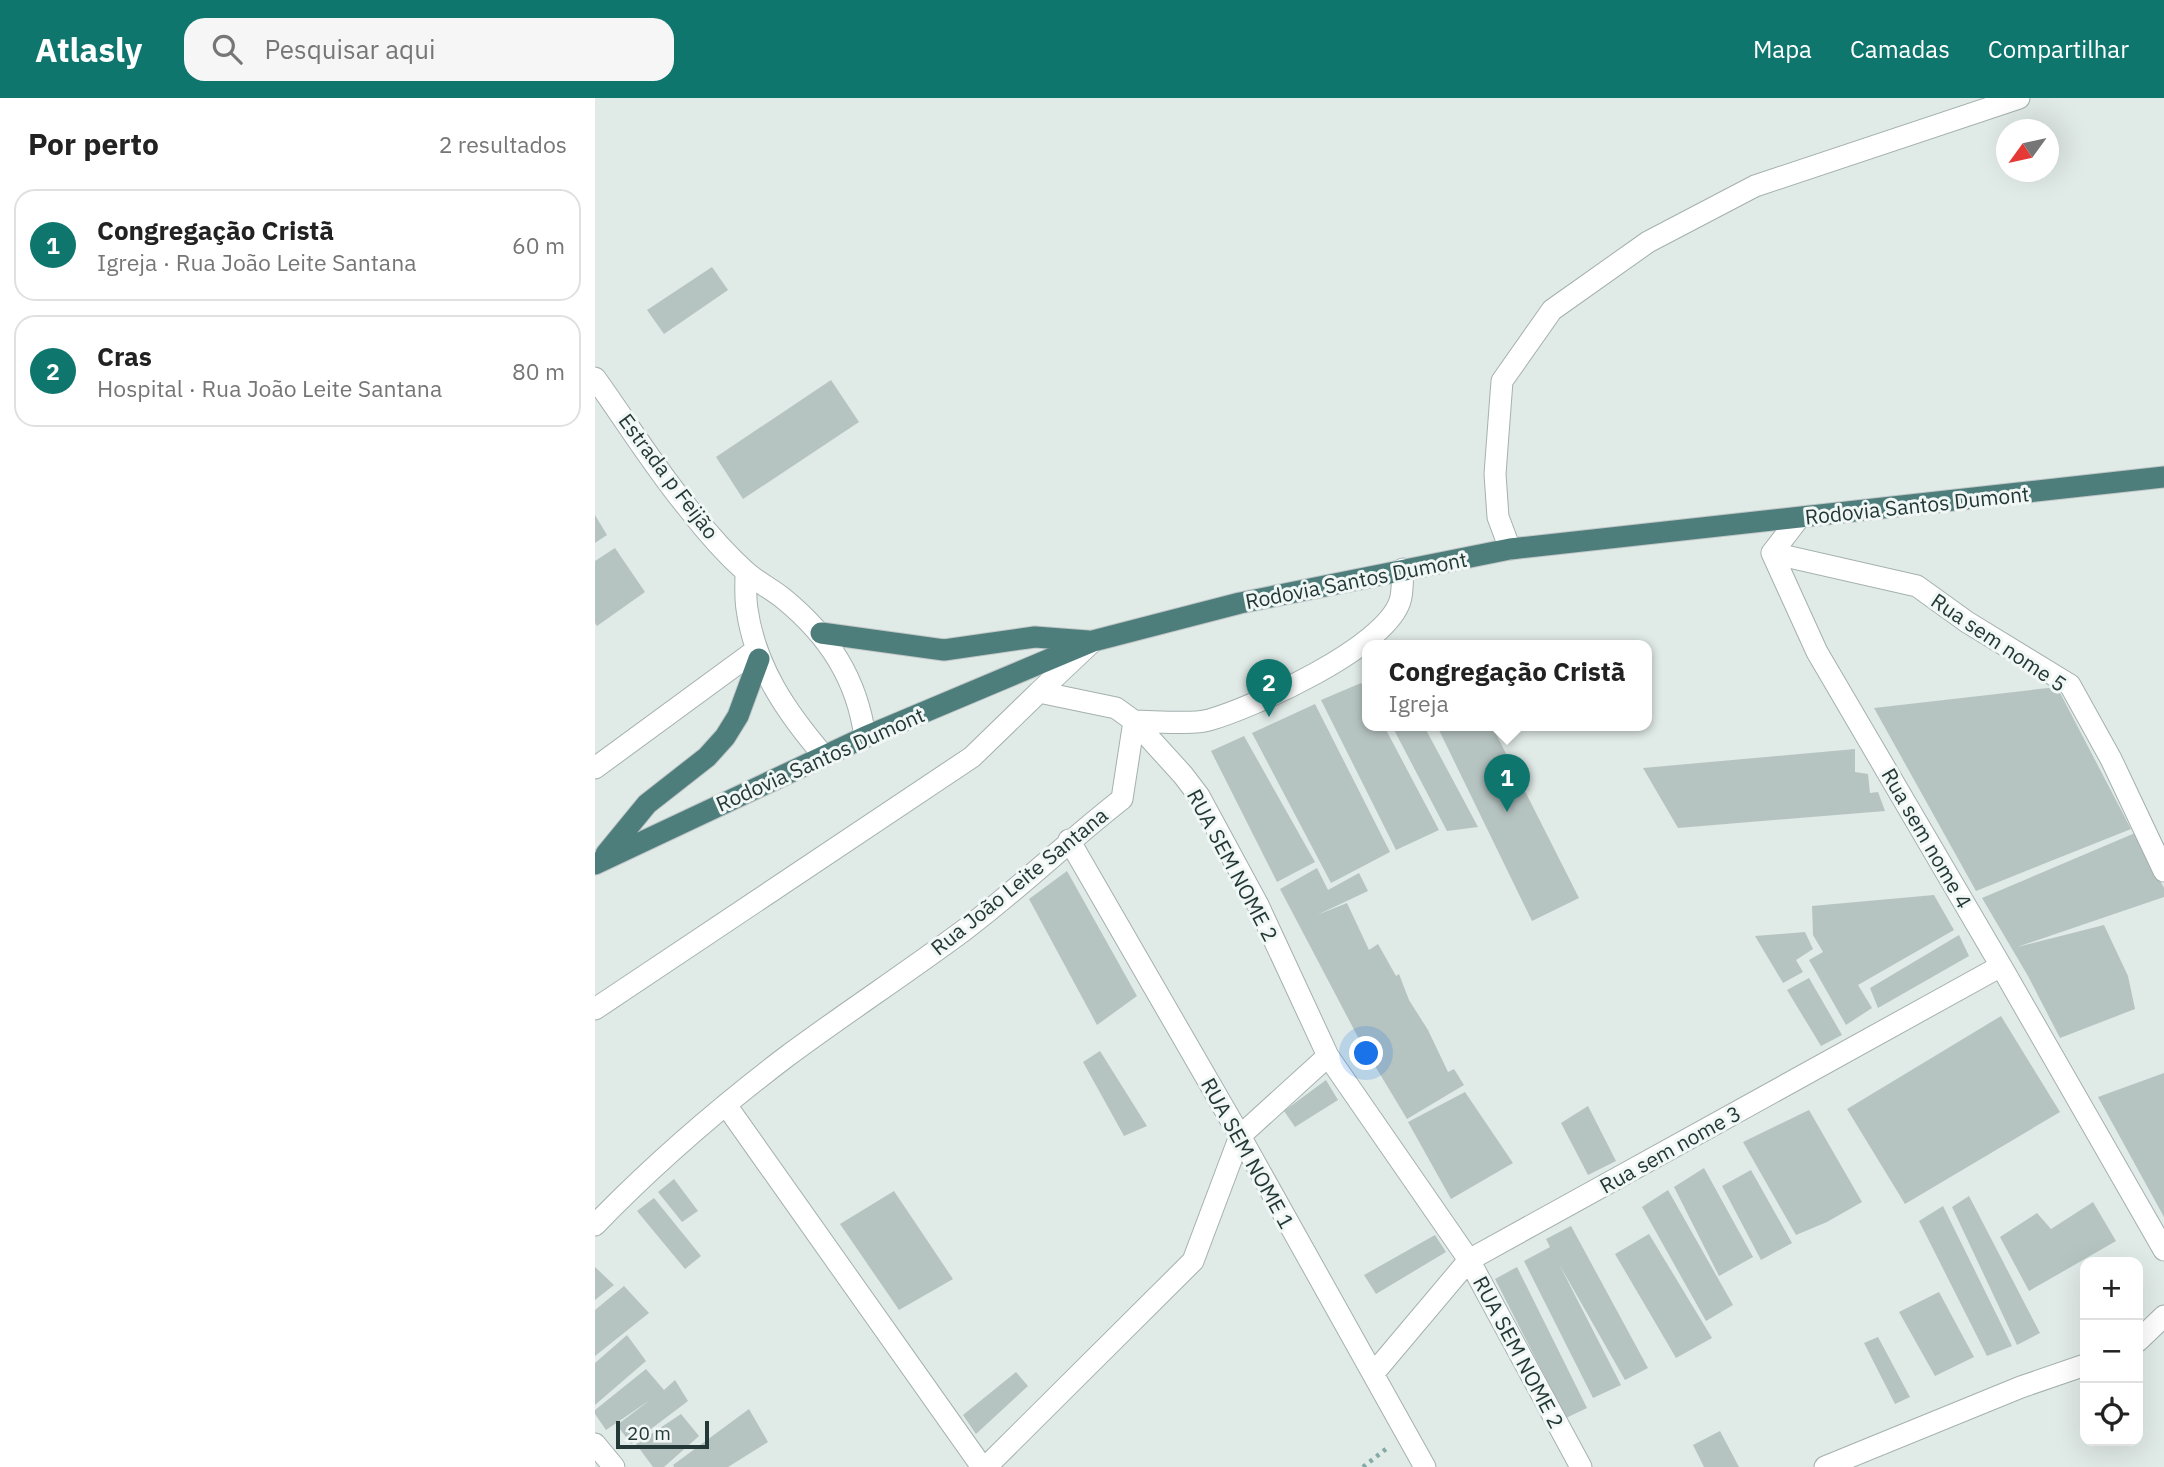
<!DOCTYPE html>
<html lang="pt">
<meta charset="utf-8">
<style>
body{margin:0;font-family:"IBM Plex Sans",sans-serif;background:#f6f6f6;color:#222}
.controls{position:absolute;right:21px;bottom:21px;display:grid;overflow:hidden;border-radius:14px;box-shadow:0 7px 28px #0002}
.controls button{width:63px;height:63px;display:grid;place-items:center;padding:0;border:0;border-bottom:2px solid #e0e0e0;background:#fff;color:#222;font:35px sans-serif}
.compass{position:absolute;left:1401px;top:21px;width:63px;height:63px;border-radius:50%;background:#fff;box-shadow:0 7px 28px #0002;rotate:237deg}
.scale{position:absolute;left:21px;bottom:18px;width:93px;box-sizing:border-box;padding-left:7px;border:4px solid #233837;border-top:0;font-size:19px;line-height:24px;white-space:nowrap;color:#233837;-webkit-text-stroke:5px #f0f7f5;paint-order:stroke}
.you{position:absolute;left:772px;top:956px;width:24px;height:24px;margin:-18px;border:5px solid #fff;border-radius:50%;background:#1a73e8;box-shadow:0 0 0 10px #1a73e833}
.badge{display:grid;place-items:center;width:46px;height:46px;border-radius:50%;background:#0f766e;color:#fff;font-size:23px;font-weight:700}
.pin{position:absolute;translate:-50% -58px;filter:drop-shadow(0 2px 4px #0008)}
.pin::after{content:'';position:absolute;top:37px;width:24px;height:21px;background:inherit;clip-path:polygon(0 0,100% 0,50% 100%)}
.popup{position:absolute;left:767px;top:542px;width:290px;height:91px;box-sizing:border-box;display:grid;place-content:center;border-radius:14px;background:#fff;filter:drop-shadow(0 2px 5px #0005);font-size:23px;white-space:nowrap;color:#767676}
.popup b{font-size:26px;color:#222}
.popup::after{content:'';position:absolute;left:50%;top:100%;margin-left:-14px;border:14px solid transparent;border-top-color:#fff}
.list{margin:0;padding:0;list-style:none}
h2{display:flex;justify-content:space-between;align-items:center;height:91px;margin:0;padding:0 28px;font-size:30px}
h2 small{font-size:23px;font-weight:400;color:#767676}
.list li{display:grid;grid-template-columns:46px 1fr auto;gap:21px;align-items:center;box-sizing:border-box;height:112px;margin:0 14px 14px;padding:0 14px;border:2px solid #e0e0e0;border-radius:21px}
.list b{display:block;font-size:26px;white-space:nowrap}
.list p{margin:0;font-size:23px;white-space:nowrap;color:#767676}
.list em{font-size:23px;font-style:normal;color:#767676}
.icon{flex:none;width:38px;height:38px;fill:none;stroke:currentColor;stroke-width:2;stroke-linecap:round;stroke-linejoin:round}
.map{position:relative;flex:none;width:1569px;height:1369px;overflow:hidden}
header{display:flex;align-items:center;gap:42px;box-sizing:border-box;height:98px;padding:0 35px;background:#0f766e;color:#fff}
header strong{font-size:33px}
nav{display:flex;gap:38px;margin-inline-start:auto;font-size:24px}
.search{width:490px;height:63px;background:#f6f6f6;display:flex;align-items:center;gap:18px;box-sizing:border-box;padding:0 24px;border-radius:21px;color:#767676;font-size:26px}
main{display:flex}
aside{flex:1;background:#fff}
.map>svg:first-child{display:block}
.building{fill:#b6c4c1}
.lines{fill:none;stroke-linecap:round;stroke-linejoin:round}
.minor-casing{stroke:#a4b1af;stroke-width:23}
.trunk-casing{stroke:#c1c7c7;stroke-width:23}
.path{stroke:#84aaa6;stroke-width:4.5;stroke-dasharray:3.5 5;stroke-linecap:butt}
.minor{stroke:#fff;stroke-width:21}
.trunk{stroke:#4e7e7c;stroke-width:21}
.labels{text-anchor:middle;dominant-baseline:central;stroke-width:6;stroke-linejoin:round;paint-order:stroke}
.street-label{font-size:21px;fill:#233837;stroke:#f0f7f5}
</style>
<header>
<strong>Atlasly</strong>
<div class="search"><svg class="icon" aria-label="search" viewBox="0 0 24 24"><circle cx="10" cy="10" r="6"/><path d="M15 15l6 6"/></svg>Pesquisar aqui</div>
<nav><a>Mapa</a><a>Camadas</a><a>Compartilhar</a></nav>
</header>
<main>
<aside>
<h2>Por perto<small>2 resultados</small></h2>
<ul class="list">
<li><span class="badge">1</span><div><b>Congregação Cristã</b><p>Igreja · Rua João Leite Santana</p></div><em>60 m</em></li>
<li><span class="badge">2</span><div><b>Cras</b><p>Hospital · Rua João Leite Santana</p></div><em>80 m</em></li>
</ul>
</aside>
<div class="map">
<svg width="1569" height="1369" viewBox="0 0 1569 1369">
<rect width="100%" height="100%" fill="#e0eae7"/>
<path class="building" d="M117,169L133,192L69,236L52,212Z
M236,282L264,324L148,401L121,359Z
M0,417L12,437L0,445Z
M20,450L50,494L2,528L0,525V463Z
M766,585L772,595V628H789L844,732L801,752L726,602Z
M1462,589L1536,731L1381,793L1279,610Z
M720,606L795,754L736,785L657,635Z
M797,628H829L883,729L852,733Z
M842,628H897L984,800L937,823Z
M649,638L720,764L682,784L616,653Z
M1260,651V674L1273,676L1275,695L1283,694L1290,713L1083,730L1048,670Z
M1540,735L1569,790V799L1422,849L1509,827L1533,878L1540,911L1465,940L1433,878L1387,800Z
M722,770L733,792L764,775L773,793L722,817L752,805L774,852L783,846L801,878L804,876L814,902L833,932L853,974L859,971L869,987L812,1021L765,943L685,791Z
M472,773L542,898L502,927L434,801Z
M1339,797L1359,832L1263,887L1277,910L1251,927L1214,862L1228,854L1218,837L1217,808Z
M1210,834L1218,851L1201,862L1208,874L1188,885L1160,838Z
M1364,837L1374,858L1283,910L1275,890Z
M1214,880L1247,937L1226,948L1192,892Z
M1406,918L1465,1014L1310,1106L1252,1011Z
M505,953L552,1028L529,1038L488,964Z
M1569,975V1119L1503,999Z
M731,982L743,1002L700,1029L689,1013Z
M870,994L918,1065L856,1101L813,1024Z
M993,1008L1021,1063L993,1077L966,1025Z
M1214,1012L1267,1104L1232,1124L1201,1137L1148,1044Z
M1109,1070L1158,1159L1124,1178L1079,1089Z
M1156,1072L1197,1145L1166,1162L1127,1088Z
M79,1081L103,1113L87,1124L63,1094Z
M1073,1092L1138,1207L1111,1223L1047,1109Z
M299,1093L358,1181L304,1212L245,1126Z
M1374,1098L1445,1235L1422,1247L1357,1109Z
M59,1100L106,1158L90,1171L42,1113Z
M1498,1104L1521,1143L1434,1193L1405,1139L1442,1115L1456,1131Z
M1348,1108L1417,1248L1392,1258L1324,1123Z
M976,1128L1053,1270L1030,1282L964,1166L1026,1287L998,1300L929,1163L955,1149L951,1141Z
M1054,1136L1117,1240L1081,1260L1020,1156Z
M840,1137L851,1154L781,1196L769,1177Z
M0,1169L19,1187L0,1202Z
M922,1169L992,1310L971,1320L900,1181Z
M29,1188L54,1215L0,1258V1212Z
M1344,1194L1379,1259L1340,1278L1304,1214Z
M32,1237L51,1263L0,1307V1265Z
M1283,1239L1315,1299L1300,1306L1269,1245Z
M51,1271L69,1292L80,1282L93,1303L36,1346L22,1327L55,1302L11,1332L0,1316V1312Z
M421,1274L433,1288L381,1336L368,1317Z
M154,1311L173,1344L133,1369H79L78,1367Z
M86,1316L104,1338L69,1369H58L41,1346Z
M1125,1333L1144,1369H1109L1098,1347Z"/>
<g class="lines">
<defs>
<path id="minor" d="M0,280C31,323 59,369 93,410C110,432 130,455 150,473C162,484 177,491 189,501C234,538 262,581 270,639
M1204,420L1177,455L1222,554L1406,868L1569,1152
M915,451L903,419L900,376L907,283L957,212L1053,144L1160,88L1424,0
M1177,455L1322,488L1372,524L1475,587L1516,661L1569,773
M151,474C151,486 150,499 152,511C160,569 192,615 229,658
M444,594L496,545
M0,670L161,552
M474,742L645,1038L830,1369
M0,911L377,659L444,594L521,610L539,623L588,677L604,698L663,807L733,958L874,1162L986,1369
M131,1007L387,1369
M0,1127C59,1066 124,1010 191,959C249,916 310,876 368,833C424,791 473,743 527,701L539,623C558,623 597,627 614,622C659,609 790,550 805,503C808,494 807,481 808,471
M1543,1243L1569,1218
M778,1276L874,1162L1406,868
M0,1346L19,1369
M391,1369L598,1163L645,1038L733,958
M1230,1369L1426,1289L1490,1267"/>
<path id="trunk" d="M226,535L349,552L440,539L493,543
M11,756L52,706L112,659L130,639L143,618L164,561
M0,766L270,639L498,543L645,505L915,451L1569,379"/>
</defs>
<use href="#minor" class="minor-casing"/>
<use href="#trunk" class="trunk-casing"/>
<path class="path" d="M768,1369L791,1351"/>
<use href="#minor" class="minor"/>
<use href="#trunk" class="trunk"/>
</g>
<g class="labels">
<g class="street-label">
<text transform="translate(74 378) rotate(53)">Estrada p Feijão</text>
<text transform="translate(1322 407) rotate(-6)">Rodovia Santos Dumont</text>
<text transform="translate(761 482) rotate(-11)">Rodovia Santos Dumont</text>
<text transform="translate(1404 544) rotate(34)">Rua sem nome 5</text>
<text transform="translate(225 661) rotate(-24)">Rodovia Santos Dumont</text>
<text transform="translate(1332 740) rotate(60)">Rua sem nome 4</text>
<text transform="translate(638 767) rotate(62)">RUA SEM NOME 2</text>
<text transform="translate(424 783) rotate(-39)">Rua João Leite Santana</text>
<text transform="translate(1075 1051) rotate(-29)">Rua sem nome 3</text>
<text transform="translate(653 1055) rotate(61)">RUA SEM NOME 1</text>
<text transform="translate(924 1254) rotate(62)">RUA SEM NOME 2</text>
</g>
</g>
</svg>
<div class="controls">
<button>+</button>
<button>−</button>
<button><svg class="icon" aria-label="locate" viewBox="0 0 24 24"><circle cx="12" cy="12" r="6"/><path d="M12 2v4M12 18v4M2 12h4M18 12h4"/></svg></button>
</div>
<svg class="compass" viewBox="-18 -18 36 36"><path d="M0-13l5 13h-10z" fill="#e53935"/><path d="M0 13l5-13h-10z" fill="#767676"/></svg>
<div class="scale">20 m</div>
<div class="you"></div>
<div class="pin badge" style="left:912px;top:714px">1</div>
<div class="popup"><b>Congregação Cristã</b>Igreja</div>
<div class="pin badge" style="left:674px;top:619px">2</div>
</div>
</main>
